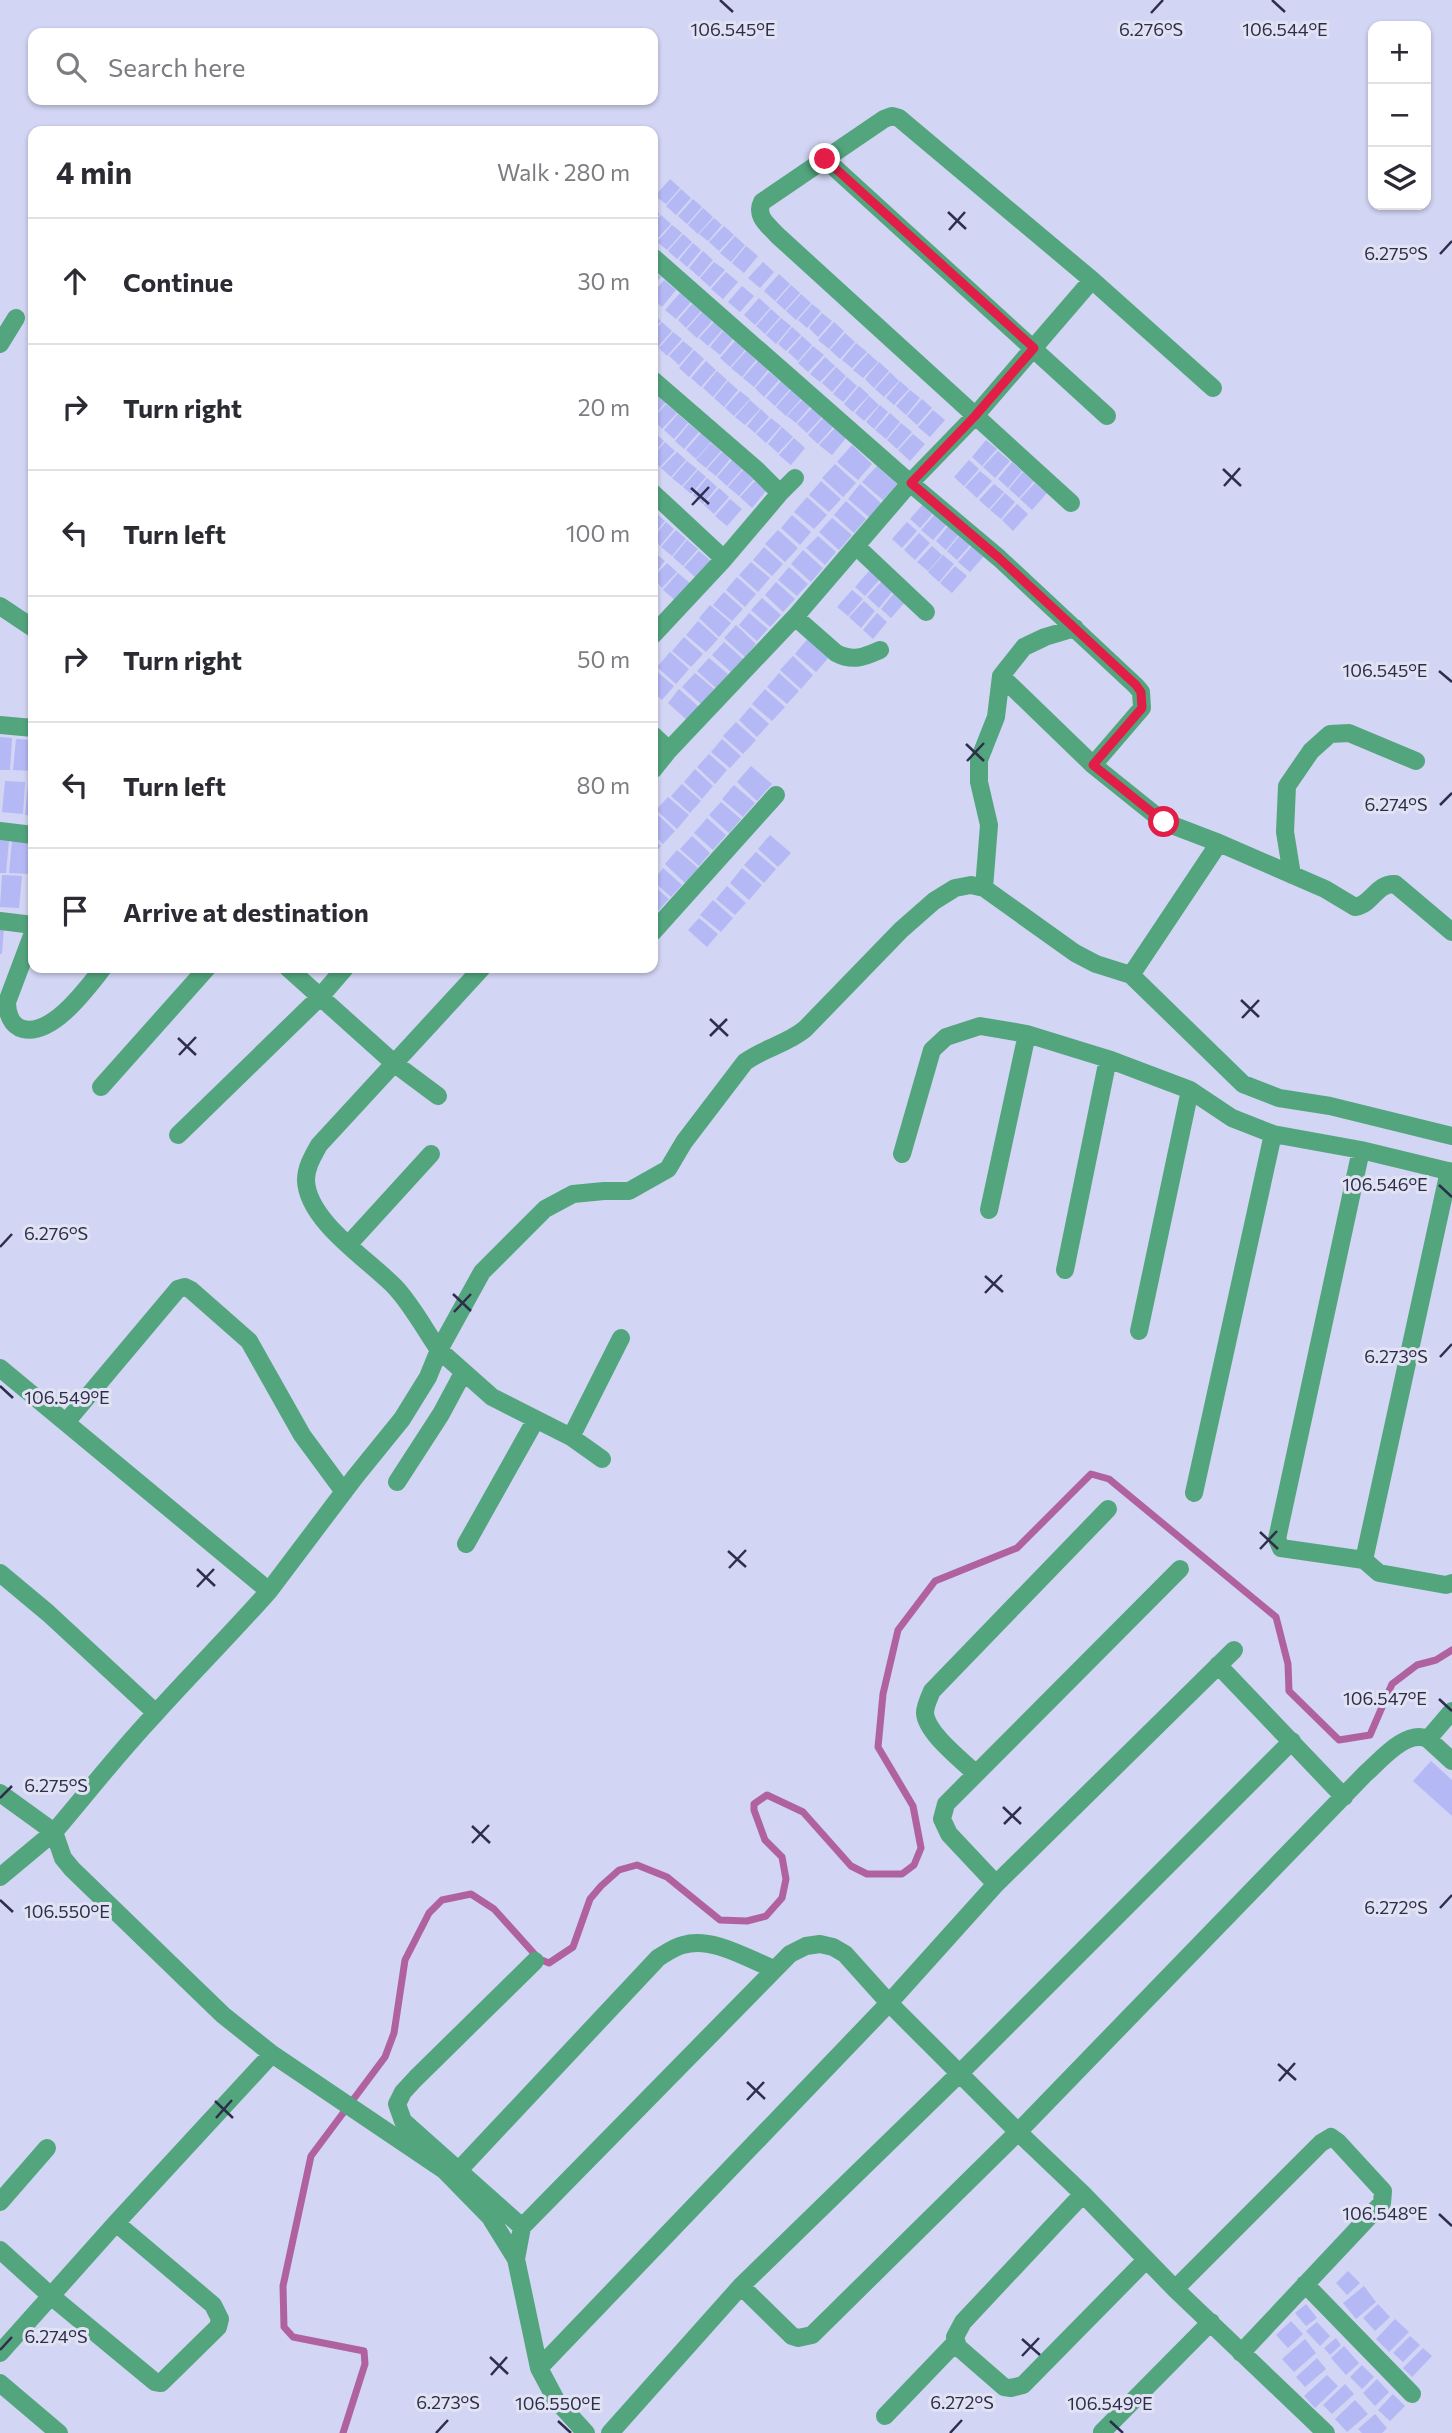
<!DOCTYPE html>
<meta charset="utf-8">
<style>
body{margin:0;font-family:Commissioner,sans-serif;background:#f7f7f7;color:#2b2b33}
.controls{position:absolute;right:21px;top:21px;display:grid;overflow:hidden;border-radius:14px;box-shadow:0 2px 5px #0004}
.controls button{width:63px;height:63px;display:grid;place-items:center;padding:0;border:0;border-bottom:2px solid #e1e1e2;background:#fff;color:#2b2b33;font:35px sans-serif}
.stop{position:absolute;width:21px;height:21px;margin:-16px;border:5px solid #e11d48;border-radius:50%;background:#fff}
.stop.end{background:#e11d48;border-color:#fff;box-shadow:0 2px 7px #0008}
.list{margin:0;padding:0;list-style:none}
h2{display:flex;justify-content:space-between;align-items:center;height:91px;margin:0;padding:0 28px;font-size:30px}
h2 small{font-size:23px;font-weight:400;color:#7c7c81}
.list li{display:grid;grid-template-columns:46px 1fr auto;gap:21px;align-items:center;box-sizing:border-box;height:126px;padding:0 28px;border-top:2px solid #e1e1e2}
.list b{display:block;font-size:26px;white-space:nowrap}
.list em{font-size:23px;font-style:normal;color:#7c7c81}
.icon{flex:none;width:38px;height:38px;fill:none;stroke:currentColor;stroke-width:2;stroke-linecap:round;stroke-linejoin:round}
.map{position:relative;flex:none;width:1452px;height:2433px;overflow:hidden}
.search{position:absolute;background:#fff;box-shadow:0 2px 5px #0004;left:28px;top:28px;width:630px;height:77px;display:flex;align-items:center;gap:18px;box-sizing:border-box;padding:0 24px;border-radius:14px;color:#7c7c81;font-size:26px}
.panel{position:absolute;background:#fff;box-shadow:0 2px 5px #0004;left:28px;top:126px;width:630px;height:847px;border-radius:14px}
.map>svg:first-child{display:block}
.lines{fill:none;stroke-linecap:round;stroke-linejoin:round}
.stream{stroke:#af629f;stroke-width:7}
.building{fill:#b4b8f4}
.street{stroke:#53a57e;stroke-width:18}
.route{stroke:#e11d48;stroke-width:9}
.ticks{fill:none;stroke:#2d2e4c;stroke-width:2.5}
.ticks-label{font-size:18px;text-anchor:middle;fill:#2d2e4c;stroke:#e1e3f3;stroke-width:6;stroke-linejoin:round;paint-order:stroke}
</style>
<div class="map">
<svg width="1452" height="2433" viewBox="0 0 1452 2433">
<rect width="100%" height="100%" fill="#d2d5f3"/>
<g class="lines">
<path class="stream" d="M343,2433L365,2364L364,2351L293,2337L284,2327L283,2286L311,2156L385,2057L394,2033L405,1960L429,1913L442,1900L471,1894L494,1909L539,1959L549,1963L573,1947L590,1899L601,1886L619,1870L637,1865L667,1877L720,1920L747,1921L766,1916L782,1898L786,1879L782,1857L765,1840L754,1810V1804L767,1795L803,1812L851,1866L867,1874H902L914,1865L921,1848L913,1806L878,1747L883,1694L898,1630L935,1581L1017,1548L1091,1474L1109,1479L1276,1617L1288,1664L1289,1691L1339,1740L1370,1735L1392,1684L1417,1665L1436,1660L1452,1650"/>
</g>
<path class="building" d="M670,179L680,188L666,204L655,196Z
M681,189L691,198L676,215L666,206Z
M693,199L702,207L687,224L678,216Z
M653,208L660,214L653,222Z
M703,208L713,217L698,234L688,225Z
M661,215L671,224L656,240L653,238V224Z
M714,218L722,225L708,241L699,234Z
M672,225L682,233L667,250L657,242Z
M724,226L734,235L719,251L709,242Z
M683,234L692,242L677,259L668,251Z
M735,236L745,245L731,262L720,253Z
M693,243L701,250L687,267L679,260Z
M746,246L758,256L744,273L732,263Z
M703,251L713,260L699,277L689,268Z
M714,262L725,270L710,287L700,278Z
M763,262L774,272L760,288L748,278Z
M653,270L661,277L653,286Z
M726,272L738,282L723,299L711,289Z
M779,274L790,284L775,301L764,291Z
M664,280L676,290L662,307L653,299V293Z
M791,285L800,293L785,310L776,302Z
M742,286L754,296L740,312L728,302Z
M680,293L691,302L676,319L665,310Z
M801,294L811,303L796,320L786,311Z
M759,298L770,308L755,325L744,315Z
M692,304L701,311L686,328L678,320Z
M812,304L821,311L807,328L798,320Z
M771,309L780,317L765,334L756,326Z
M702,312L712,321L697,338L687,329Z
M822,313L832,321L818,337L809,328Z
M653,314L661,321L653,330Z
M781,318L791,326L776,344L766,335Z
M662,322L672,331L657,348L653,345V332Z
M714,322L722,330L708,346L699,338Z
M834,322L844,331L829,349L818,340Z
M792,327L801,335L786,351L778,344Z
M723,331L733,339L720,355L710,347Z
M673,332L682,339L667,356L659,348Z
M845,333L855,342L840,359L830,350Z
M802,336L812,345L798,361L788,352Z
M683,341L693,349L679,365L669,356Z
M735,341L745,350L730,367L720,358Z
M856,343L867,352L852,368L842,360Z
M813,346L824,355L808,372L798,363Z
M694,350L704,359L689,377L679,368Z
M746,351L756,360L742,377L731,368Z
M868,353L878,362L863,378L853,370Z
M825,357L835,366L820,382L810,374Z
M706,361L716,370L701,387L691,378Z
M758,361L768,370L754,387L743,378Z
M879,362L889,371L874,388L865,379Z
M836,367L846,376L832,392L822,383Z
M717,371L727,380L713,397L703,388Z
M769,372L779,380L764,397L755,388Z
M890,372L899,381L884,397L875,389Z
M847,377L857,386L843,402L833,394Z
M728,381L738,390L724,407L714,398Z
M781,381L790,389L775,406L766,398Z
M900,381L909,389L894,405L886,398Z
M859,386L869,395L853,412L844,404Z
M791,390L801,399L786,416L776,407Z
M910,390L920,398L906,415L896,406Z
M740,391L750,399L734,416L725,408Z
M655,393L666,402L653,417V396Z
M869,396L879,405L864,421L855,413Z
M922,399L932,408L917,425L907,416Z
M750,400L760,409L745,425L735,417Z
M802,400L810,407L796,423L787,416Z
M666,404L677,413L662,429L653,419Z
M880,405L888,412L874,429L866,422Z
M812,408L822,417L807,433L797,424Z
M761,409L769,417L755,433L747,426Z
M933,410L945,420L930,437L918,427Z
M890,413L900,422L886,439L875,430Z
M678,414L688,423L674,439L664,430Z
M771,418L781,426L766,443L756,434Z
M823,418L833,427L818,444L808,435Z
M901,423L912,432L897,449L887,440Z
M689,424L699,432L684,449L675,441Z
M782,427L793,437L778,453L768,444Z
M835,428L846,438L832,455L819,445Z
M653,431L664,441L653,454Z
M701,433L711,442L696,459L686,450Z
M913,434L925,444L910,461L898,450Z
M794,438L805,448L791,465L779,455Z
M986,440L997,449L982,466L972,457Z
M665,442L675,451L660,467L653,461V456Z
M711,443L721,451L706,468L696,460Z
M852,445L872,464L858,480L837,462Z
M998,451L1010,461L995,478L983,467Z
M677,452L686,460L671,477L661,468Z
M722,452L730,459L716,476L707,469Z
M732,460L742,469L727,486L717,477Z
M969,460L979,469L964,486L954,477Z
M687,461L697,469L682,486L672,478Z
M1012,462L1022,471L1008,488L998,479Z
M835,464L856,483L843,497L822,478Z
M877,466L897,484L883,500L862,482Z
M698,470L706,477L691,494L683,487Z
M743,470L754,479L739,496L728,487Z
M980,471L992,481L977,498L965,487Z
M1023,472L1034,481L1019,498L1009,489Z
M707,478L717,487L703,504L693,495Z
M755,481L766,491L752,508L740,497Z
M821,481L841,499L829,512L809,495Z
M1035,483L1047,493L1032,510L1020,499Z
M860,484L881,503L869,517L848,499Z
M994,484L1004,492L989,509L979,500Z
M719,488L729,497L714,514L704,505Z
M1005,493L1015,502L1001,519L990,510Z
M807,497L827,515L814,529L794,512Z
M730,499L742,509L727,526L715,516Z
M846,501L866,519L854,533L834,515Z
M925,502L935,511L920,528L910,519Z
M1017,504L1028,514L1013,531L1002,520Z
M656,513L665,521L653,535V516Z
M936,513L948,523L933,540L921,530Z
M792,515L811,532L800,545L781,528Z
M832,518L852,535L839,550L819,532Z
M666,522L674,529L660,546L653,538Z
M907,522L917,531L902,548L892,539Z
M950,524L960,533L946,550L936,541Z
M676,530L686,539L672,556L661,547Z
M778,530L798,548L785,562L765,544Z
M919,533L930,543L915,560L904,550Z
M961,534L972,543L957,560L947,551Z
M818,536L836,552L825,565L806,548Z
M687,540L698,549L683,566L673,557Z
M973,545L985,555L970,572L958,562Z
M932,546L942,555L928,571L917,562Z
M764,547L783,564L772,576L753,560Z
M803,550L823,568L811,582L791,564Z
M699,551L711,561L696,578L684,567Z
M655,553L665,561L653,576V555Z
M943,555L954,564L939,582L928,572Z
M751,562L770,578L758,592L739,575Z
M667,563L677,572L662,588L653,578Z
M955,566L967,576L952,593L940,583Z
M789,567L808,584L797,596L778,580Z
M870,570L880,579L865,596L855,587Z
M678,573L690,583L675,600L663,590Z
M737,577L756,594L745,607L726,590Z
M882,581L893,591L879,608L867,597Z
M776,582L795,599L783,612L765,595Z
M852,590L863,599L848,616L837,607Z
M724,592L743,609L732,621L713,605Z
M895,592L906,601L891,618L881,609Z
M762,598L781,615L770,627L751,610Z
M864,601L875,611L861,628L849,617Z
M710,605L731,623L719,637L699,618Z
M749,613L768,629L757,641L739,625Z
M877,613L887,622L873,639L863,630Z
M698,621L718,639L706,652L686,635Z
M736,625L756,644L745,657L724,638Z
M684,637L703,654L691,667L672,651Z
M809,637L830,656L816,672L795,654Z
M724,642L743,659L731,672L712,655Z
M670,652L689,669L676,684L657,667Z
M793,656L813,675L801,689L780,670Z
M709,658L728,674L716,688L697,671Z
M654,669L674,686L662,700L653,692Z
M695,673L714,689L701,704L682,687Z
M779,673L799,691L787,704L767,687Z
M679,689L699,707L687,720L668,703Z
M765,689L785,707L772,721L752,704Z
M750,707L769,724L757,737L739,720Z
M736,722L756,740L743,754L723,736Z
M0,737L12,738L10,770H0Z
M16,739L33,740V771L13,770Z
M722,739L741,756L730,768L711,752Z
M709,754L727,770L715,784L697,767Z
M751,766L772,784L757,801L737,782Z
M695,769L713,786L702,799L684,782Z
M5,781L25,782L23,814L2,812Z
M28,783H33V816L25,815Z
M682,784L701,801L690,813L671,796Z
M734,785L755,803L743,817L722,799Z
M668,797L689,815L677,829L656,810Z
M721,802L741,819L729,833L709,815Z
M656,813L675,831L663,844L653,834V817Z
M707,818L726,835L713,850L694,833Z
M770,835L791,853L778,867L758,849Z
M692,836L710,853L699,866L680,849Z
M653,839L661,846L653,855Z
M0,840L9,841L6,873H0Z
M12,841L32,842L29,874L9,873Z
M677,850L698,868L685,883L665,864Z
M756,852L776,869L764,883L744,865Z
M663,868L682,885L671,897L653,881Z
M742,868L762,885L749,900L730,883Z
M2,875L22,876L19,908L0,907Z
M653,885L669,899L657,912L653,908Z
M727,886L746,903L735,915L716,899Z
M713,900L733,918L721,932L700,915Z
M699,918L718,934L707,947L688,930Z
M0,925L4,926L2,954H0Z
M1431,1761L1452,1780V1816L1413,1781Z
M1348,2271L1360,2283L1347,2295L1336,2283Z
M1364,2286L1376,2302L1356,2319L1343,2303Z
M1306,2304L1317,2318L1306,2326L1295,2313Z
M1378,2304L1390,2317L1375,2331L1363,2318Z
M1395,2319L1409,2332L1389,2352L1376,2339Z
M1291,2321L1303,2334L1288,2348L1276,2335Z
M1317,2322L1330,2336L1320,2346L1306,2331Z
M1410,2336L1420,2345L1403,2362L1393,2353Z
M1336,2338L1341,2345L1330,2355L1324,2348Z
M1305,2339L1316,2353L1294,2372L1282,2359Z
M1344,2346L1359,2363L1346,2375L1331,2358Z
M1423,2348L1432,2356L1412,2377L1403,2368Z
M1317,2358L1326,2369L1305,2387L1296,2377Z
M1362,2365L1374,2377L1362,2389L1350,2377Z
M1327,2375L1338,2386L1315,2408L1304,2396Z
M1377,2379L1389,2392L1375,2406L1363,2393Z
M1345,2384L1354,2394L1332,2414L1323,2405Z
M1393,2394L1405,2406L1390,2421L1378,2410Z
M1355,2400L1368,2414L1347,2432L1335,2419Z
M1375,2414L1387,2428L1382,2433H1362L1358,2429Z"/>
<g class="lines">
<path class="street" d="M825,159L1107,416
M653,257L910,483L999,558L1136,686L1141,692L1142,708L1093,765
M0,344L16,318
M653,380L757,470L780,493L724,559L653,635
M653,493L724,559
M780,493L795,478
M1071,503L777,235C768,225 755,216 762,202L884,119L892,116L899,118L1092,280L1213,388
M857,547L926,612
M0,606L33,628
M795,617L836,653C853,662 864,657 880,650
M1001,676L1093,765L1164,822L1219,843L1131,975
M0,725L33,728
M653,735L669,750
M653,770L669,750L795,617L910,483L975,416L1092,280
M0,831L33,835
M1219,843L1325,889L1355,907C1372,905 1376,883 1395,884L1452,932
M1292,875L1285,832L1287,786L1311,751L1330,734L1349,733L1416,761
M984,888L989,825L979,782V760L996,717L1001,676L1024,647L1045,637L1075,628
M0,921L33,925
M653,932L776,795
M33,933L7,1002C7,1013 11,1026 23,1029C53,1036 87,988 103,968
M288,968L395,1064L438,1096
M101,1087L207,968
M178,1135L320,997L345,968
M1361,1150L1277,1539L1281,1548L1364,1560L1449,1171
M902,1154L932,1050L946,1037L980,1026L1027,1034L1108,1059L1190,1090L1232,1118L1273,1134L1361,1150L1452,1172
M989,1210L1027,1034
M348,1245L431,1154
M1065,1270L1108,1059
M1139,1331L1190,1090
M621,1338L571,1437L492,1397L439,1350L482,1272L545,1209L573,1194L604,1191H629L668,1169L684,1142L745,1062C764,1048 787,1044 805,1029L901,930L934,901L955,888L971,885L984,888L1075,953L1096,964L1131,975L1243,1084L1279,1098L1330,1106L1452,1136
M0,1368L269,1591C232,1633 193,1672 156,1713C120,1751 88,1792 54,1832L63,1858L72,1869L223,2015L272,2054L444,2170L490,2217L516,2259L539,2368L556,2400L586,2433
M67,1421L178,1289L185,1287L191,1290L249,1341L302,1435L344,1492
M571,1437L602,1459
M397,1482L441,1414L463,1373
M1194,1493L1273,1134
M466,1544L535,1421
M1364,1560L1379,1573L1446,1585L1452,1583
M0,1573L48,1613L156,1713
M269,1591L355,1477L402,1419L428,1377L439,1350C425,1330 412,1305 395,1287C369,1260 307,1221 306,1180C306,1167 313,1156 319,1145L482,968
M1218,1665L1344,1797
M1428,1739L1452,1761
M976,1774C963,1761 926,1733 925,1713C925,1706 929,1698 932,1691L1108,1509
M0,1793L54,1832L0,1877
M996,1884L949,1834L942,1819L946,1804L1180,1569
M459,2170L658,1958C666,1953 674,1947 683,1945C712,1936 748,1959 774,1969
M1083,2194L963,2322L955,2337L958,2347L1004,2387L1011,2388L1023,2385L1146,2260
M0,2202L47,2148
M522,2227L403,2121L397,2104L403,2092L416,2078L535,1961
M0,2250L51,2296L155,2382L161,2383L218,2327L220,2319L213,2305L116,2223
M516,2259L522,2227L790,1954L806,1946L820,1944L833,1947L845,1954L889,2003L1018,2132L1083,2194L1175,2289L1326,2433
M1305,2284L1412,2394
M741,2286L792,2336L798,2338L812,2335L1018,2132L1365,1774C1381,1760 1406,1729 1428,1739L1452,1711
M1175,2289L1321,2143L1331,2137L1338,2142L1383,2191L1382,2203L1241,2353
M0,2353L116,2223L272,2054
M539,2368L889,2003L996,1884L1234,1650
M0,2383L59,2433
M885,2416L956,2342
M1102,2432L1211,2322
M610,2433L741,2286L960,2073L1292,1741"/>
</g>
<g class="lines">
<path class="route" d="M825,159L1034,348L975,416L911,483L999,558L1136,685L1141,692L1142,708L1093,765L1164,822"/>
</g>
<path class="ticks" d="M720,0L733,12M1272,0L1285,12M1151,13L1163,0M948,212L966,229M949,230L965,212M1440,254L1452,241M1223,469L1241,486M1224,486L1240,468M691,488L709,504M692,505L709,487M1439,671L1452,682M966,744L984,761M967,761L984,743M1440,805L1452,793M1241,1000L1259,1017M1242,1018L1259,1000M710,1019L728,1036M710,1036L727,1019M178,1038L196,1055M179,1055L196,1037M1439,1185L1452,1197M0,1247L12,1234M985,1276L1003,1292M985,1293L1002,1275M453,1294L471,1311M454,1312L471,1294M1440,1357L1452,1344M0,1386L13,1398M1260,1532L1278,1549M1260,1549L1277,1531M728,1551L746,1567M729,1568L746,1550M197,1569L215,1586M197,1587L214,1569M1439,1699L1452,1711M0,1798L12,1786M1003,1807L1021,1824M1004,1824L1021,1807M472,1826L490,1843M472,1843L489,1825M0,1900L13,1912M1440,1908L1452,1895M1278,2064L1296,2080M1279,2081L1295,2063M747,2082L765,2099M747,2100L764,2082M215,2101L233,2118M216,2118L232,2100M1439,2214L1452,2226M1022,2339L1040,2355M0,2350L12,2337M1022,2356L1039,2338M490,2357L508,2374M491,2375L507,2357M558,2421L571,2433M1110,2421L1123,2433M436,2433L448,2420M950,2433L962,2420"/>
<g class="ticks-label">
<text x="733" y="36">106.545°E</text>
<text x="1285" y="36">106.544°E</text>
<text x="1151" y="36">6.276°S</text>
<text x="1396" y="260">6.275°S</text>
<text x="1385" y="677">106.545°E</text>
<text x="1396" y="811">6.274°S</text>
<text x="1385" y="1191">106.546°E</text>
<text x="56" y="1240">6.276°S</text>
<text x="1396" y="1363">6.273°S</text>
<text x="67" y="1404">106.549°E</text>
<text x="1385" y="1705">106.547°E</text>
<text x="56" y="1792">6.275°S</text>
<text x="1396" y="1914">6.272°S</text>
<text x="67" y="1918">106.550°E</text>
<text x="1385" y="2220">106.548°E</text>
<text x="56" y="2343">6.274°S</text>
<text x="448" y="2409">6.273°S</text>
<text x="962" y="2409">6.272°S</text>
<text x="558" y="2410">106.550°E</text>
<text x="1110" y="2410">106.549°E</text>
</g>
</svg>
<div class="controls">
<button>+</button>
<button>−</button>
<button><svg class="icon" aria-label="layers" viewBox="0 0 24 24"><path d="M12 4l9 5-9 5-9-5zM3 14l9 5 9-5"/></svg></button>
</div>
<div class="stop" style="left:1164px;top:822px"></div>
<div class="stop end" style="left:825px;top:159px"></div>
<div class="search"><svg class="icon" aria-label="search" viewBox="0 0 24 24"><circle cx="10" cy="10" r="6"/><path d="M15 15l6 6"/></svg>Search here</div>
<section class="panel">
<h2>4 min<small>Walk · 280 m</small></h2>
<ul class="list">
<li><svg class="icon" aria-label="ahead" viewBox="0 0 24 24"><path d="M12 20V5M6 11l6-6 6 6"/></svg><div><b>Continue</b></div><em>30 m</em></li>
<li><svg class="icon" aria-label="right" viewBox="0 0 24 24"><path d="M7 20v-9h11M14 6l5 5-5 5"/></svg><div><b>Turn right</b></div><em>20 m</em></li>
<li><svg class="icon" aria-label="left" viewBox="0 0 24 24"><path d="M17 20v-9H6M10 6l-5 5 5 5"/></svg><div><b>Turn left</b></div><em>100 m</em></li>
<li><svg class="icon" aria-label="right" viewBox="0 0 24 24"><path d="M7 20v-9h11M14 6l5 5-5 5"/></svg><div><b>Turn right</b></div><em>50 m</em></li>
<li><svg class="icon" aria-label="left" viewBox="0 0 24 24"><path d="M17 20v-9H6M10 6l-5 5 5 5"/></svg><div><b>Turn left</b></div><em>80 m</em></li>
<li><svg class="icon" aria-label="arrive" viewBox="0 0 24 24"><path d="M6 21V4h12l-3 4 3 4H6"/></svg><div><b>Arrive at destination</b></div></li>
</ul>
</section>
</div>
